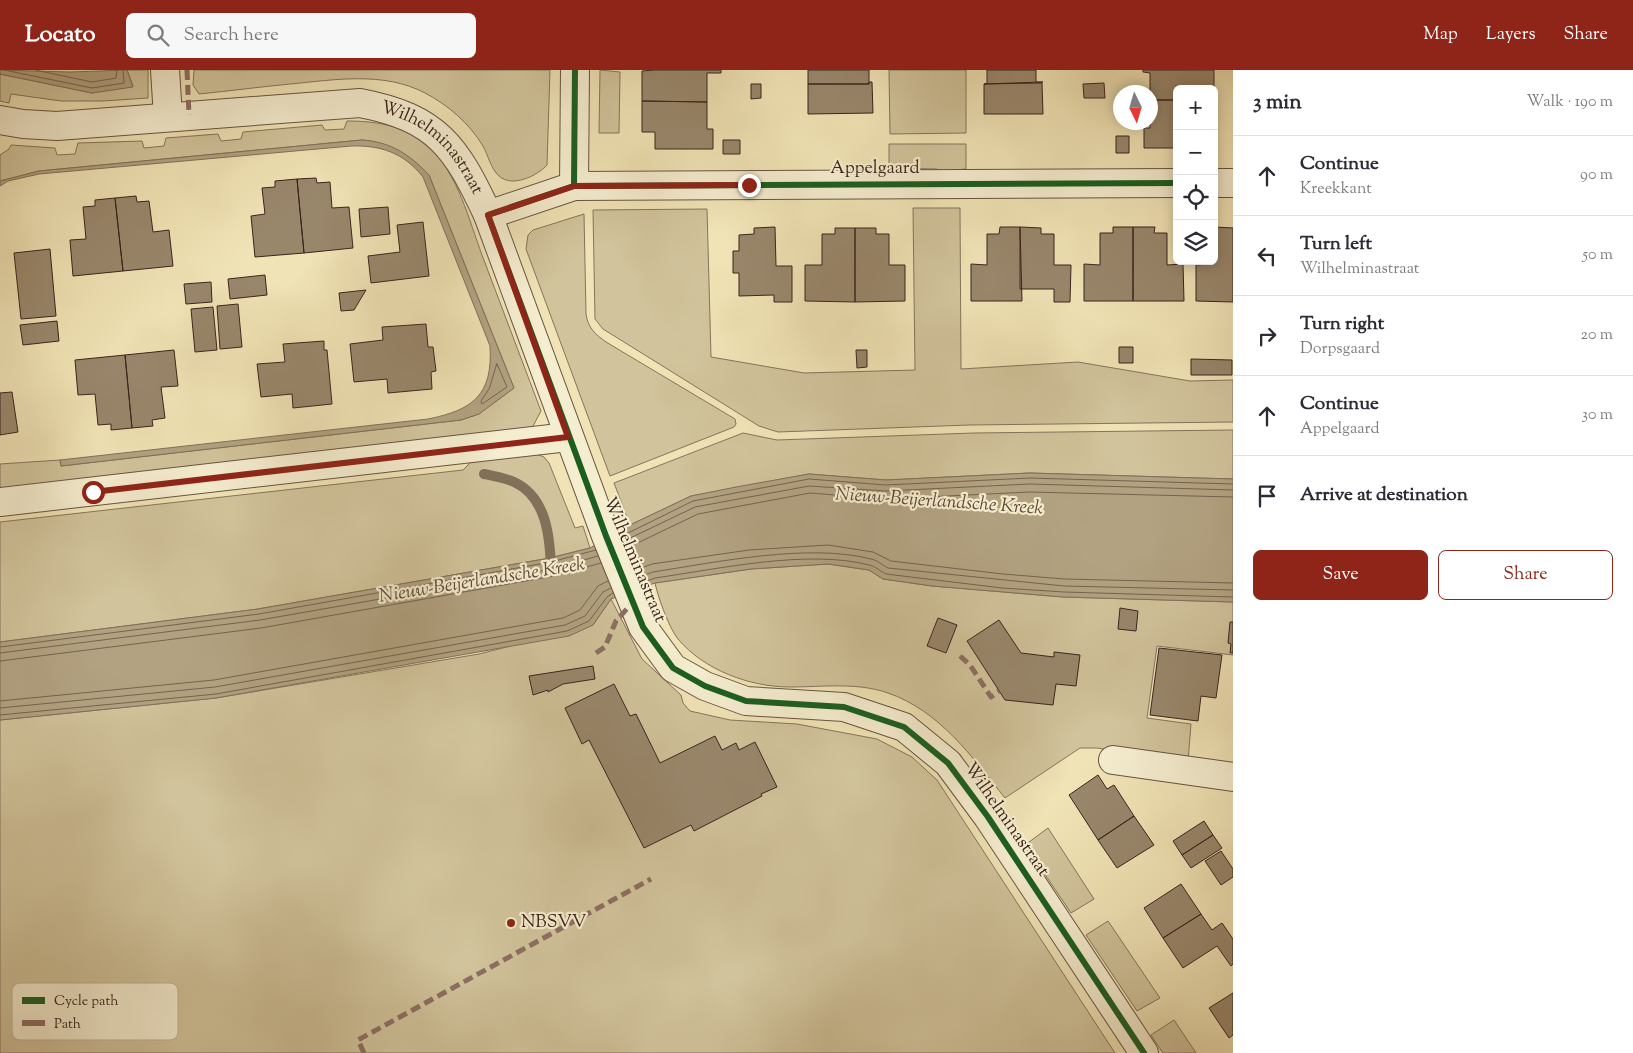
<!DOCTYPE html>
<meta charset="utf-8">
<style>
body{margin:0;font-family:"Sorts Mill Goudy",serif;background:#f7f7f7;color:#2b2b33}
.controls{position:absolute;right:15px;top:15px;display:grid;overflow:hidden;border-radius:8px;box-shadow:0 2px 12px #0003}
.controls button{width:45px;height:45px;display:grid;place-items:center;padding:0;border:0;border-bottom:1px solid #e1e1e2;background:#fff;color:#2b2b33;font:25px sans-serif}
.compass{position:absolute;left:1113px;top:15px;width:45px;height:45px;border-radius:50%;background:#fff;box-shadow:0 2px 12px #0003;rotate:175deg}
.stop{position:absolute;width:15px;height:15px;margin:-11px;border:4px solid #8f2418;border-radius:50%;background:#fff}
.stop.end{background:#8f2418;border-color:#fff;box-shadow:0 1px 5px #0008}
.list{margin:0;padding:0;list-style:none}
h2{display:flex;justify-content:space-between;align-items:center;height:65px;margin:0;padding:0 20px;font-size:21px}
h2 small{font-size:16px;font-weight:400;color:#7c7c81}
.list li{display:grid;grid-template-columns:32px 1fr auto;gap:15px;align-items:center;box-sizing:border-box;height:80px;padding:0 20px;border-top:1px solid #e1e1e2}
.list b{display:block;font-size:19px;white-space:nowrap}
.list p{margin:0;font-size:16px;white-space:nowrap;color:#7c7c81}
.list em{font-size:16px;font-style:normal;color:#7c7c81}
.actions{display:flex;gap:10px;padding:15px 20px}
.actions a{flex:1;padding:11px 0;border:1px solid #8f2418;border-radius:8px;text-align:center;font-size:18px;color:#8f2418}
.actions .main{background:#8f2418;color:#fff}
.icon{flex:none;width:28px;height:28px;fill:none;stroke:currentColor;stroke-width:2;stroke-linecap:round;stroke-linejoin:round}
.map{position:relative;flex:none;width:1233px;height:983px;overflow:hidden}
header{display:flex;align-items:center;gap:30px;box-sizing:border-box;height:70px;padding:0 25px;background:#8f2418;color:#fff}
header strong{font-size:24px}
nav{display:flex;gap:28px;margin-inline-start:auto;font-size:18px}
.search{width:350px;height:45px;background:#f7f7f7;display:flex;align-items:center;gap:12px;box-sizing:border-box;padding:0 18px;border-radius:8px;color:#7c7c81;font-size:19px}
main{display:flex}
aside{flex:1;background:#fff}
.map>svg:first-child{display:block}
.green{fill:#d1c39b;stroke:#86745c}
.water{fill:#b2a281;stroke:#827059}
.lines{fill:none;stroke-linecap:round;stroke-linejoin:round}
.shore{stroke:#76634e;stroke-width:1}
.stream{stroke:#827059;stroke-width:10}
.building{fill:#99876c;stroke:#3b241c}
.minor-casing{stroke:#685442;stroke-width:30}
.minor{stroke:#f5edcf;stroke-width:28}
.quiet{stroke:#8d6e63;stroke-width:5;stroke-dasharray:10 5;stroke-linecap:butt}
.cycleway-casing{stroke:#f5edcf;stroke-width:9}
.cycleway{stroke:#1b5e20;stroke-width:6}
.route{stroke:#8f2418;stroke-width:6}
.poi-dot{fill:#8f2418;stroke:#f5edcf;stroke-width:2}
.labels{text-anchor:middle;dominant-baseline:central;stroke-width:4.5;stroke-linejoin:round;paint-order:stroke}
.street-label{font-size:18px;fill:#3b241c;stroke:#f5edcf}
.poi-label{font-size:18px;fill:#3b241c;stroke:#f5edcf;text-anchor:start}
.water-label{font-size:19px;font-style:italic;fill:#5f4a3a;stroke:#f5edcf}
.key{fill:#f5edcf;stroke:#bdb199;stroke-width:1}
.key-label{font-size:14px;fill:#3b241c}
</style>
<header>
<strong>Locato</strong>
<div class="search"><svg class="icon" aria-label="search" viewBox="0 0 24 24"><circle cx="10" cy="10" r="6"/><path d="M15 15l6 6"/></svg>Search here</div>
<nav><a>Map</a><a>Layers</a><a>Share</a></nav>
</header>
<main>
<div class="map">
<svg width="1233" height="983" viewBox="0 0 1233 983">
<rect width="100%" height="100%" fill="#f0e3b5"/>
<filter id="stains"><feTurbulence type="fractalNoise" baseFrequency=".004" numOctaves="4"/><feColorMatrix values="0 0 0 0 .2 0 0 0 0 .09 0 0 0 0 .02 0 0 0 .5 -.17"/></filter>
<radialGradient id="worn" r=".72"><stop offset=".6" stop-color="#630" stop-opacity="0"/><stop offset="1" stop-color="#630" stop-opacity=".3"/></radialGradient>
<path class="green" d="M127,0H148V28L103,31H61L11,24L9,33L0,31V4L92,23L133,16Z
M194,0H550L547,95C537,106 512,118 499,106C491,99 488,85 483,76C469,53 448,35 425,23C383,1 334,10 290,14C259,17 229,21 199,24L193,15Z
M600,0L620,2L619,63H599Z
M889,0H966V63L890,64Z
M347,51C378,51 408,56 431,79C458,105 469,150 482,185C502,237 521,289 541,341L532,358L0,421V394L60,390L61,396L461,350L479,344L514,318L429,105C411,86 389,72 362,70L39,101L0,111V85L9,79L11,75L55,78L57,85L75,84L78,73L142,71L144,78L164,76L166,68L218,64L221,71L241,69L243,62L322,55L325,60L344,59Z
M889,74H966V99L953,100L948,105H943L937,99L889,98Z
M913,138H960L961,299L1078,292L1190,311L1233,310V352L969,355L778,362L759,356L603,259L595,249L593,140L707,139L711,287L804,303L915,300Z
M584,144L586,244C588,258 595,264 606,272L735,349L736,354L734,357L610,406L526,179L528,165L533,160Z
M1233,360V409L1030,403L886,410L809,404L691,426L630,455L614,413L743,363L777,370L974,363Z
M534,383L544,387L549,393L575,458L583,456L590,478L550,488L258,539L0,572V452L463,400L474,389Z
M828,494L869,500L883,509L932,516L1063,527L1233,532V585L1157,576L1147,648L1191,654L1188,692L1097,678H1080L1005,728C972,687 940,641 888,623C857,612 822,617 790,617C750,617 704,600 678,569C669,558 658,527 655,513L751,499Z
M611,529L642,589L681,625L683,633L690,641L730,650L797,654L877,669L912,687L937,710L1115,983H0V650L216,628L479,584L593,555Z
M1048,758L1094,829L1071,843L1025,775Z
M1108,851L1160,928L1137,941L1086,865Z
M1174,950L1196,983H1163L1151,965Z"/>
<path class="water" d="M0,0L70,2L127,0L133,17L92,23L0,4Z
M362,70C391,72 409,84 429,105L514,318L479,344L461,350L61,396L60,390L428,349C473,340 493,325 490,276L423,107C404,83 381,75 351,76L39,104L8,111L0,116V111L39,101Z
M1030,403L1233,409V532L1063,527L932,516L883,509L869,500L828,494L751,499L655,513L611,529L593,555L569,566L216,628L0,650V572L258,539L550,488L590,478L630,455L691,426L736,417L809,404L886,410Z"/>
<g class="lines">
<path class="shore" d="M4,0L92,18L124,13L123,0
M35,0L92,12L116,8L117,0
M497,294L507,317L482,334L481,331L489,319Z
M622,466L693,431L809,409L886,415L1030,408L1233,414
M624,471L695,437L809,416L886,421L1030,414L1233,420
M627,478L698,444L810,423L885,429L1030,422L1233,427
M636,500L652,494L749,480L828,475L873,482L891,491L1003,504L1064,509L1233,513
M639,507L653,502C717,492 809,473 871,489C877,490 882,495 888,498L1064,516L1233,520
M641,513L655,508C718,499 808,479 869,495C875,496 880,501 886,504L1002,518L1064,522L1233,527
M0,577L259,544L551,492L596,480
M0,583L260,550L552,499L598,486
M0,591L261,558L554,506L601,493
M0,631L214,610L563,548L580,540L598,516L608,511
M0,638L215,617L565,555L585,546L603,522L611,518
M0,645L216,624L567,561L589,551L607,527L613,523"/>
<path class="stream" d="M484,404C494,406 505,408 514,412C547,427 550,468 551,499"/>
</g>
<path class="building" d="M655,0H721V3H707V32L642,31V1Z
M808,0H869V14H808Z
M987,0H1036V12H1043L984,14L987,13Z
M1143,0H1214V19H1177V30H1150V3L1143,2Z
M869,12H872L873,43L808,44V14H869Z
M1042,13L1043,44H984V14Z
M1104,13L1105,28H1084L1083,14Z
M751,14H761V28L751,29Z
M1150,30H1177V78H1144V58H1150Z
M642,31L707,32V59H713V79H655V62H642Z
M1116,66H1129V83H1116Z
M723,70H740V84H723Z
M316,108L317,113L330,112L332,138L349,137L353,178L304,183L297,109Z
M297,109L304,183L255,187L251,146L265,144L262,118L275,117V111Z
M136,126L137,132L149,131L153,162L169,160L173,196L123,201L115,128Z
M115,128L123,201L73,206L70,170L86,169L83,137L95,136V130Z
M388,137L390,164L361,167L359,139Z
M423,152L429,206L371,213L368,186L400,182L397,155Z
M775,157L776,196H792V232H774V225L739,226V203H733V181H739V165L754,164V158Z
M1000,157H1020L1022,231H971V194L987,195V164H999Z
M1020,157L1041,158V164H1054V195H1071L1070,232H1054V219H1020Z
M1113,157H1133V231H1084V194L1100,195V163H1113Z
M1133,157H1155L1154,163H1167V195L1183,194L1184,231H1133Z
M1214,157L1233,158V232L1196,231V195L1212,194V191H1214Z
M835,158H855V232L805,231V195H822V164H835Z
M855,158H876V164H889V195H905V231L855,232Z
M50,179L56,246L21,249L14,183Z
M265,205L267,225L230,229L228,209Z
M211,212L212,232L186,234L184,214Z
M366,220L354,240L341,241L339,223Z
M238,234L242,277L220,279L217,236Z
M213,237L217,280L195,282L191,239Z
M57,251L59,271L23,275L20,255Z
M426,254L428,277H433L436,301L431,302L432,319L388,323L387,309L354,312L350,274L383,270L382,257Z
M324,271V280H327L332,334L293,338L292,324L261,327L257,294L285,292L283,274Z
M1119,277H1133V293H1119Z
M174,280L178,316L161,317L165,348L152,350L153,356L132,358L125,285Z
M856,280H867V297L857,298Z
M125,285L132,358L111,360V354L98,355L95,324L78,325L75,290Z
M1191,289L1232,290V305H1191Z
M12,322L18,362L0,365V323Z
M1120,538L1138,541L1136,561L1118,559Z
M938,548L957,555L946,583L927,576Z
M999,550L1021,583L1054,587V582L1080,585L1076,616L1056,614L1053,635L1005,630L967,571Z
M1230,552H1233V583H1230L1231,574L1228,573Z
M1159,578L1222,585L1216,628L1201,626L1198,651L1150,645Z
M593,596L595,609L563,614L548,622V620L533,625L529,606Z
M614,614L630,646L636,644L660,693L715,666L722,680L736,673L739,680L755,672L777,717L761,724L762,726L694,761L691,755L644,778L589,670L582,674L565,638Z
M1098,705L1107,719L1114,715L1134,746L1098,770L1069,725Z
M1134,746L1154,775L1117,798L1098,770Z
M1204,751L1213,765L1182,785L1173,771Z
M1213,765L1222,778L1191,798L1182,785Z
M1221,781L1233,799V807L1221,815L1205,791Z
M1181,814L1201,844L1163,868L1144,838Z
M1201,844L1212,860L1222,853L1233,869V894L1231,896L1217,876L1183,898L1163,868Z
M1233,923V965L1229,968L1209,938Z"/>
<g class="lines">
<defs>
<g id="minor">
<path d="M165,0L168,47"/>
<path id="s1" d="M0,50L23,54L57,56L360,33C438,48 456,77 488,145L606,466L643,557L673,598L705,616L746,631L844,637L904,657L948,693L988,747L1144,983"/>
<path d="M1214,113H1233"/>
<path d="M574,116L1177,113"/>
<path d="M488,145L574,116L575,0"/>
<path d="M0,432L568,367"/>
<path d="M1113,690L1233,707"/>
</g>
</defs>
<use href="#minor" class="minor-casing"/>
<use href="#minor" class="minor"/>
<path class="quiet" d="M187,0L189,45
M596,583L605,577L616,551L633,532
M960,586L970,595L991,627L999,621
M364,983L358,970L651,809"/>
<defs>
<path id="cycleway" d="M575,0L574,116L488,145L606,466L643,557L673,598L705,616L746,631L844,637L904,657L948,693L988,747L1144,983
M574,116L1177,113"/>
</defs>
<use href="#cycleway" class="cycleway-casing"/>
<use href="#cycleway" class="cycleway"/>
</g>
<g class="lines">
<path class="route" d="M93,422L568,367L488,145L574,116L749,115"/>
</g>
<circle class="poi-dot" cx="511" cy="853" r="5"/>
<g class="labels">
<g class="street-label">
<text stroke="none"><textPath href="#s1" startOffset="450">Wilhelminastraat</textPath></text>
<text x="875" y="99">Appelgaard</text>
<text transform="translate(634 490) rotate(67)">Wilhelminastraat</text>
<text transform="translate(1006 750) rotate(55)">Wilhelminastraat</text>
</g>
<g class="poi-label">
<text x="521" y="853">NBSVV</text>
</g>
<g class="water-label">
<text transform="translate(939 432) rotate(4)">Nieuw-Beijerlandsche Kreek</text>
<text transform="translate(482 511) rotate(-9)">Nieuw-Beijerlandsche Kreek</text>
</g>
</g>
<rect x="12" y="913" width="166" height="57" rx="8" class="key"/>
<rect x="22" y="927" width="23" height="7" fill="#1b5e20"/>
<rect x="22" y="950" width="23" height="6" fill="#8d6e63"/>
<g class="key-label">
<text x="54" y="935">Cycle path</text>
<text x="54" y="958">Path</text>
</g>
<rect width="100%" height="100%" filter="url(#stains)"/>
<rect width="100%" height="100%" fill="url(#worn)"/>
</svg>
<div class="controls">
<button>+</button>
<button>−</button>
<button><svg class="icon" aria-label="locate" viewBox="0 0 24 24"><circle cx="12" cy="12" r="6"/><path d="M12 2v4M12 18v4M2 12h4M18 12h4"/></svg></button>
<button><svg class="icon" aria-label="layers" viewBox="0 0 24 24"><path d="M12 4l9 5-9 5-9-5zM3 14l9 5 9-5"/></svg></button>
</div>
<svg class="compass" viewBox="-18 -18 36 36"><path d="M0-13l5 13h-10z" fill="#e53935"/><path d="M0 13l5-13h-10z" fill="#7c7c81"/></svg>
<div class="stop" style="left:93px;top:422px"></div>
<div class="stop end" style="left:749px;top:115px"></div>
</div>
<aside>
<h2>3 min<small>Walk · 190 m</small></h2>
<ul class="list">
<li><svg class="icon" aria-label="ahead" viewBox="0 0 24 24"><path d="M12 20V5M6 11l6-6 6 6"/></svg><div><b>Continue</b><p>Kreekkant</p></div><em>90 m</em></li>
<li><svg class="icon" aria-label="left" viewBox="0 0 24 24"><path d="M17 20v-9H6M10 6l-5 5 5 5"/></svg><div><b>Turn left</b><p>Wilhelminastraat</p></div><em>50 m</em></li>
<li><svg class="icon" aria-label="right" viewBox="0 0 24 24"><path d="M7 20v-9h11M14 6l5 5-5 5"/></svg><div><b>Turn right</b><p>Dorpsgaard</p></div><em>20 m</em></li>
<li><svg class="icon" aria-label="ahead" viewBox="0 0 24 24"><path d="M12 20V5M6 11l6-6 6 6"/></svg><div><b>Continue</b><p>Appelgaard</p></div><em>30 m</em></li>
<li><svg class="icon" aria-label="arrive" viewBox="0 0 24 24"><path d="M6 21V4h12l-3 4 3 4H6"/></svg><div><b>Arrive at destination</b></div></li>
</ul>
<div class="actions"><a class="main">Save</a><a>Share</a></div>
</aside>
</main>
